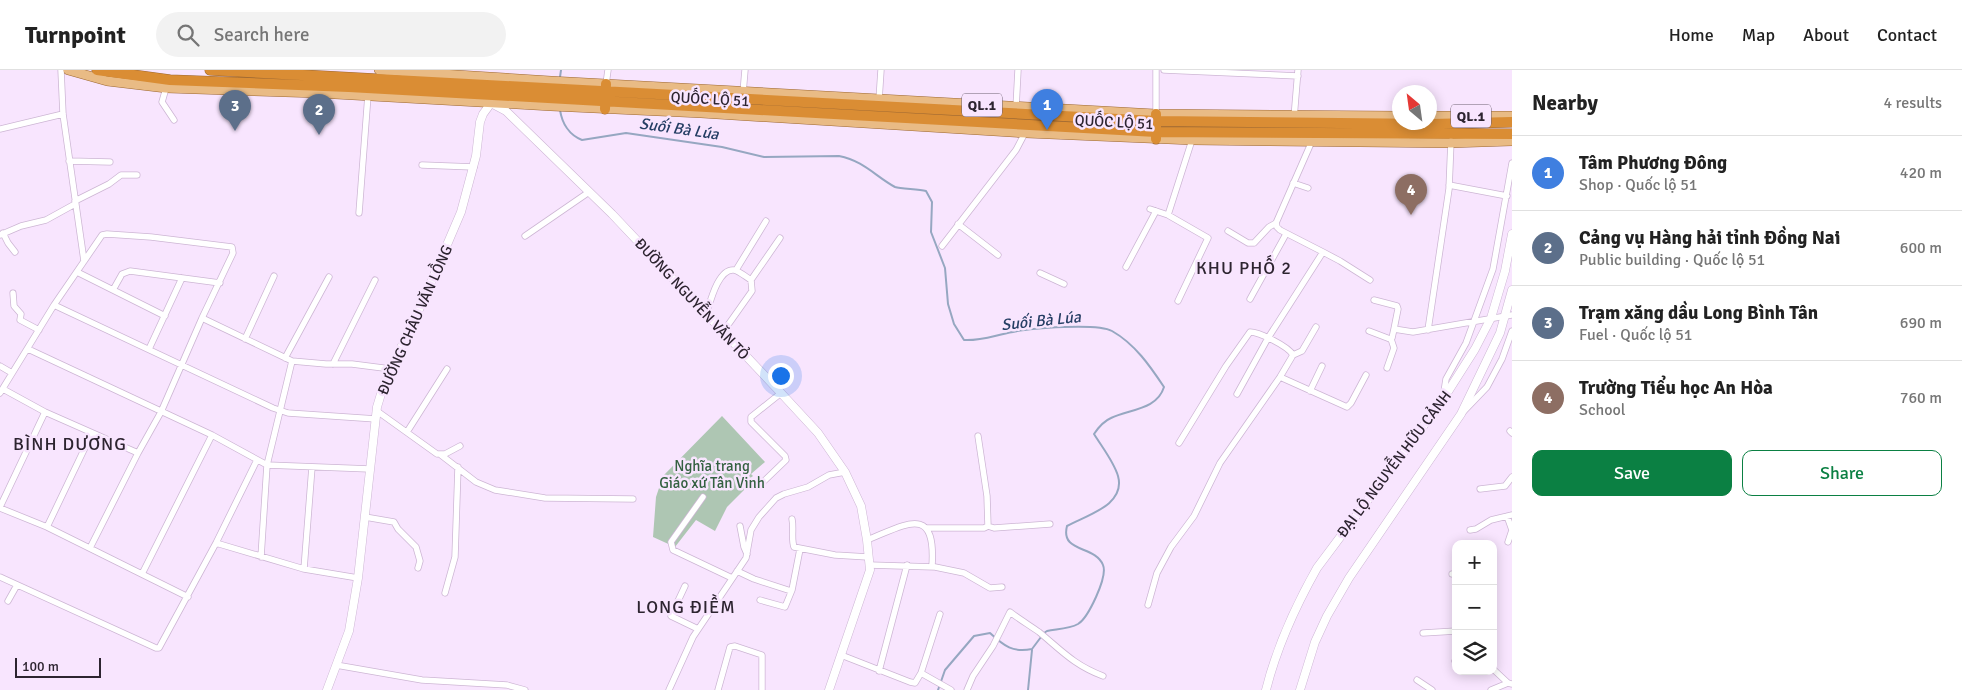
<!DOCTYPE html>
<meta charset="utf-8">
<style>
body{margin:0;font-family:Signika,sans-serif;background:#f2f2f2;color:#222}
.controls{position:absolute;right:15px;bottom:15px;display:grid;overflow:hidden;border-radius:10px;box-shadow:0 2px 12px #0003}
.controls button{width:45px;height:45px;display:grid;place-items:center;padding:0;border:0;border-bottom:1px solid #e0e0e0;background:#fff;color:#222;font:25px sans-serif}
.compass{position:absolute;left:1392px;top:15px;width:45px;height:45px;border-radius:50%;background:#fff;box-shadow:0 2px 12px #0003;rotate:331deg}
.scale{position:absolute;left:15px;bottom:12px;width:86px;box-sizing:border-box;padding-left:5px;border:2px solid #2d2430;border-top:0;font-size:14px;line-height:18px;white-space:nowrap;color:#2d2430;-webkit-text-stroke:4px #f8e5fe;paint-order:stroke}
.you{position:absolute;left:780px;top:305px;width:18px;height:18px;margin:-12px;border:4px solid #fff;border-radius:50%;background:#1a73e8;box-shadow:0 0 0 8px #1a73e833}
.badge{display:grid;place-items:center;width:32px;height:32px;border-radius:50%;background:#0b8043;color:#fff;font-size:16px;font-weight:700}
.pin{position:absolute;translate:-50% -41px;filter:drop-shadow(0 1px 2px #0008)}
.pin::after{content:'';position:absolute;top:26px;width:18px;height:15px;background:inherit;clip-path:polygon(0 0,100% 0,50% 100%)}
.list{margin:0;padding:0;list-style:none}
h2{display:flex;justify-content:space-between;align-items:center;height:65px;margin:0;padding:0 20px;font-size:21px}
h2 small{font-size:16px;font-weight:400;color:#767676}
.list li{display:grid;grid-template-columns:32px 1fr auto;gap:15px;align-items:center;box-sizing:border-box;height:75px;padding:0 20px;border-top:1px solid #e0e0e0}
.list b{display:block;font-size:19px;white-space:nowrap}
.list p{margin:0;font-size:16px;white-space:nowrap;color:#767676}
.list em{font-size:16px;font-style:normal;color:#767676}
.actions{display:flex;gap:10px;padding:15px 20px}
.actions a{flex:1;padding:11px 0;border:1px solid #0b8043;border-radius:10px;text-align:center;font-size:18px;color:#0b8043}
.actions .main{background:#0b8043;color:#fff}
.icon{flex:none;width:28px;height:28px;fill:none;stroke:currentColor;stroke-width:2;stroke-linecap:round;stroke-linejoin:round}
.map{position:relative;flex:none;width:1512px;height:620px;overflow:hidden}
header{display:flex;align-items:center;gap:30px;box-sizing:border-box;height:70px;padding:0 25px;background:#fff;border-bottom:1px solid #e0e0e0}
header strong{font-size:24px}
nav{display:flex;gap:28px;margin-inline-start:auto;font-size:18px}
.search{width:350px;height:45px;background:#f2f2f2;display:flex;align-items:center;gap:12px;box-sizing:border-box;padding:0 18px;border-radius:28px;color:#767676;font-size:19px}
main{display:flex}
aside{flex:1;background:#fff}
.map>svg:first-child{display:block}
.green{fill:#aec6b3}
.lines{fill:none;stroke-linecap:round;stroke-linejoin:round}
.stream{stroke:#96a7c1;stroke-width:2}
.street-casing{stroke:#cdb6d4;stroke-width:7}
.secondary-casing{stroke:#cdb6d4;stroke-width:9}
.primary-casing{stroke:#9d6833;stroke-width:10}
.highway-casing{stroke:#9d6833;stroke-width:11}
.street{stroke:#fff;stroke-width:5.5}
.secondary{stroke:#fff;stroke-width:8}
.primary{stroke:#e9bb85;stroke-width:9}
.highway{stroke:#da8d34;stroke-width:10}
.labels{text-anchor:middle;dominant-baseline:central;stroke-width:5;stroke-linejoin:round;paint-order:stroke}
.shield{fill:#f8e5fe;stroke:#6a5e6e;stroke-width:1}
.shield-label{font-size:14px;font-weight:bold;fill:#2d2430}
.street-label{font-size:15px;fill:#2d2430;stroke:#f8e5fe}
.park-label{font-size:15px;fill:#346141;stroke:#f8e5fe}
.water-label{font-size:16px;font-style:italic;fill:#253e64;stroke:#f8e5fe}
.quarter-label{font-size:18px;letter-spacing:1px;fill:#2d2430;stroke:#f8e5fe}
</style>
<header>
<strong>Turnpoint</strong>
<div class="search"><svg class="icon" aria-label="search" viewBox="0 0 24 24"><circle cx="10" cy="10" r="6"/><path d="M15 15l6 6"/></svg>Search here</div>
<nav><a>Home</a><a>Map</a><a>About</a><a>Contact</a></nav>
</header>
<main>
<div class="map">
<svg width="1512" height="620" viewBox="0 0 1512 620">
<rect width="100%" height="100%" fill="#f8e5fe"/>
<path class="green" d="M722,346L765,392L751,404L753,406L745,412L748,416L727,437L715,461L696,450L675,477L653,467L656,427L663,406Z"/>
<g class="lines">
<path class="stream" d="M560,7L561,0
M560,40C562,53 569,65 582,70L626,63L722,77L764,87L839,86C864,91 875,106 895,117C901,119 918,119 926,121L932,132L931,162L945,198L948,234L954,254L964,270C982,271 995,265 1013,262C1030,258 1098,253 1112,261C1135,274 1150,296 1164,317C1157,340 1129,339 1111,348C1104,351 1098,358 1094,364C1102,377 1114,392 1118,406C1126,435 1087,445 1067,456C1060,483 1095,475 1103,495C1108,507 1088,548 1078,554C1069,559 1057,559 1047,561L1044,563L1032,579C1013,583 1004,576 990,563L974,566L945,600L938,620
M1028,620L1032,580"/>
<defs>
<path id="street" d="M61,0L63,44L84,191
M1156,0V44
M1164,0L1298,6
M606,14L608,0
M166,18L162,32L174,50
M743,23L745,0
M879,30L881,0
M1016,38L1018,0
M1294,48L1298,0
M0,59L63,44
M69,91L110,92
M422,95L474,97
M1293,113L1308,118
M1449,115L1507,126
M75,131L109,114L121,105H137
M1150,139L1168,145L1208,168L1178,231
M359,143L368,25
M1168,145L1192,70
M958,154L998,185
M1228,161L1248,173H1254L1269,157L1276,153
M3,163L8,173L15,182
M0,165L21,156L46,150L75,134
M525,166L589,122
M942,176L1016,80L1026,61
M1323,182L1340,191L1370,210
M1126,197L1156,141
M736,200L766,151
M77,202L165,246
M1040,203L1064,214
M751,210L780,168
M113,220L122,204L130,201L220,213
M13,223L14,236L21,244L20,250L39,260
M1250,229L1286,164
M1374,230L1397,236L1398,239L1394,259L1413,262L1512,245
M54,235L273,338L288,343L376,349
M706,245C710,233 718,198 734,200C739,201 746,207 751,210L752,221L723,262
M202,248L292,291L326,294H352L391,299
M1428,260L1449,119L1451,71
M1369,261L1390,269L1392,268L1394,259
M245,269L274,206
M28,279L212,365L267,395L370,399
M149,279L182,208
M285,288L329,207
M333,294L375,210
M0,296L12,303
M1387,298L1394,278L1391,269
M1280,307L1347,337L1351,333L1366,305
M3,319L45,342L138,383
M1310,321L1322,296
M0,323L54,235L102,165L107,164L151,167L232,177L233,183L202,248L161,342L138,383L90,478
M1237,324L1268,268L1323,182L1280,160L1277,157L1276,153L1312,71
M1443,328L1446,309L1466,273L1493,199L1512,93
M377,341L437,384H445L460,376
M1464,341L1487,317L1502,289L1512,261
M1510,361L1512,363
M407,362L447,299
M1179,373L1226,296L1250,262C1259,262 1288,276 1293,285
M441,385L476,412L495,420L545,428L633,429
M762,413L786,390L785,386L751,352V347L781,323
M1480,419L1505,416L1512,407
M703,427L671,472L673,480L732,508
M0,437L45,342
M0,438L47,457L188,527
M1507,446L1512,460L1508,472
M365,447L394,452L398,459L416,477L420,491L418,498
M792,449C794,458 791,469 794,477L835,485L868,487
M740,456L744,477L747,484
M988,456L994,458L1050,454
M47,457L92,363
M927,458H984L988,456L987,426L978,366
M1470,460L1476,459L1491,450L1512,445
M867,470C907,454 936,434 932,496
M216,473L304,499L358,508
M261,487L267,395L292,291
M869,495L935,497L964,503L990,518L1002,517
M304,499L312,397
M737,501L754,509L791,521
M142,504L212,365
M1452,504H1456
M0,507L156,578H159L216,473L257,390
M685,516L671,546L698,559
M445,523L455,487L458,397
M760,530L785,537L792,520L800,479
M8,531L17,515
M1148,535L1157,503L1171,477L1194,446L1220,393L1280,307L1293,285L1302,281L1316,257
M1423,563L1456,561
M841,585L910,612L915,613L921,603L940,544
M1455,591L1456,590
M336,595L422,610L507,615L525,620
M1493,599L1508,613L1512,614
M879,601L907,495
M921,603L951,620
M1417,610L1432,620
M669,620L693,567L746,488L751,460L759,447L776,428L784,424L808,417L829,405L845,402
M718,620L730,577L735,576L762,585V620
M967,620L973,606L993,576L1010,542C1019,549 1029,555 1039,562C1062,581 1074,595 1103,606
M1491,620L1508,613"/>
<path id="secondary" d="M327,620L349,561L358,508L377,337L384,314L423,231L461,142L476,86L480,52L483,44L491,33L506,41L612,144L781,323L818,363L845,402L861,436L867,470L870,500L829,620
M1266,620C1277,576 1295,537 1317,498L1442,331L1475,279L1491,248L1505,201L1512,164
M1300,620L1315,572L1327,546L1349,508L1461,344L1500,263L1512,220"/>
<path id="primary" d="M68,0L107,11L166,18L317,23L551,36L701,43L1026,63L1192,70L1451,73L1512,71
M379,0L551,11L1156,44L1400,46
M1430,46H1512"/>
<path id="highway" d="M97,0L170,10L349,17L1156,62L1512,64
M210,0L1156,51L1432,54L1512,52
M605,39L606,14
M1156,44V69"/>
</defs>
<use href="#street" class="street-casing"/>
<use href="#secondary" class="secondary-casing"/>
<use href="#primary" class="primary-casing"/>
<use href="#highway" class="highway-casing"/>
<use href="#street" class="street"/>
<use href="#secondary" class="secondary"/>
<use href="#primary" class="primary"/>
<use href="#highway" class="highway"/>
</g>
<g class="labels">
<g class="shield">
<rect x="962" y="23.5" width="40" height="23" rx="4"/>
<rect x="1451" y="34.5" width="40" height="23" rx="4"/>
</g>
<g class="shield-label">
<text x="982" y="35">QL.1</text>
<text x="1471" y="46">QL.1</text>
</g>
<g class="street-label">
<text transform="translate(710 29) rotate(3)">QUỐC LỘ 51</text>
<text transform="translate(1114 52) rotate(3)">QUỐC LỘ 51</text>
<text transform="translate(692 229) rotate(47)">ĐƯỜNG NGUYỄN VĂN TỎ</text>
<text transform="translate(415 250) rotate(-66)">ĐƯỜNG CHÂU VĂN LỒNG</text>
<text transform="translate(1394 394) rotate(-53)">ĐẠI LỘ NGUYỄN HỮU CẢNH</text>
</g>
<g class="park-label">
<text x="712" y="396">Nghĩa trang<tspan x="712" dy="17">Giáo xứ Tân Vinh</tspan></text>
</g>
<g class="water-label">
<text transform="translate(679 59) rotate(8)">Suối Bà Lúa</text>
<text transform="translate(1041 251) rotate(-6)">Suối Bà Lúa</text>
</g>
<g class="quarter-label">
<text x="1244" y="198">KHU PHỐ 2</text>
<text x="70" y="374">BÌNH DƯƠNG</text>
<text x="686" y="537">LONG ĐIỀM</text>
</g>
</g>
</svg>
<div class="controls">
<button>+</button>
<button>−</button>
<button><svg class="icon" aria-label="layers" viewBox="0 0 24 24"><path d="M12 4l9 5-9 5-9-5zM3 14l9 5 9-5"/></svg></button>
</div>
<svg class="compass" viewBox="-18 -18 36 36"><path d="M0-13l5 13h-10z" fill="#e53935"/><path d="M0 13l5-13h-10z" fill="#767676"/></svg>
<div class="scale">100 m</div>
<div class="you"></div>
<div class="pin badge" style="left:1047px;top:60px;background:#3f7fe0">1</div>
<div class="pin badge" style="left:319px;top:65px;background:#5c6f8a">2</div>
<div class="pin badge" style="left:235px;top:61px;background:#5c6f8a">3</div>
<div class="pin badge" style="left:1411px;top:145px;background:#8d6e63">4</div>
</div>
<aside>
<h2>Nearby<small>4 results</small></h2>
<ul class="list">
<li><span class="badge" style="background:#3f7fe0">1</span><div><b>Tâm Phương Đông</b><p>Shop · Quốc lộ 51</p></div><em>420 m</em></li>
<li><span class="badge" style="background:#5c6f8a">2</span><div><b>Cảng vụ Hàng hải tỉnh Đồng Nai</b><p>Public building · Quốc lộ 51</p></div><em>600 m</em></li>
<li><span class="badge" style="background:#5c6f8a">3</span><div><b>Trạm xăng dầu Long Bình Tân</b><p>Fuel · Quốc lộ 51</p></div><em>690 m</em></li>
<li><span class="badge" style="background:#8d6e63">4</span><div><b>Trường Tiểu học An Hòa</b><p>School</p></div><em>760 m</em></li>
</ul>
<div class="actions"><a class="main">Save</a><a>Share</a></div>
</aside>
</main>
